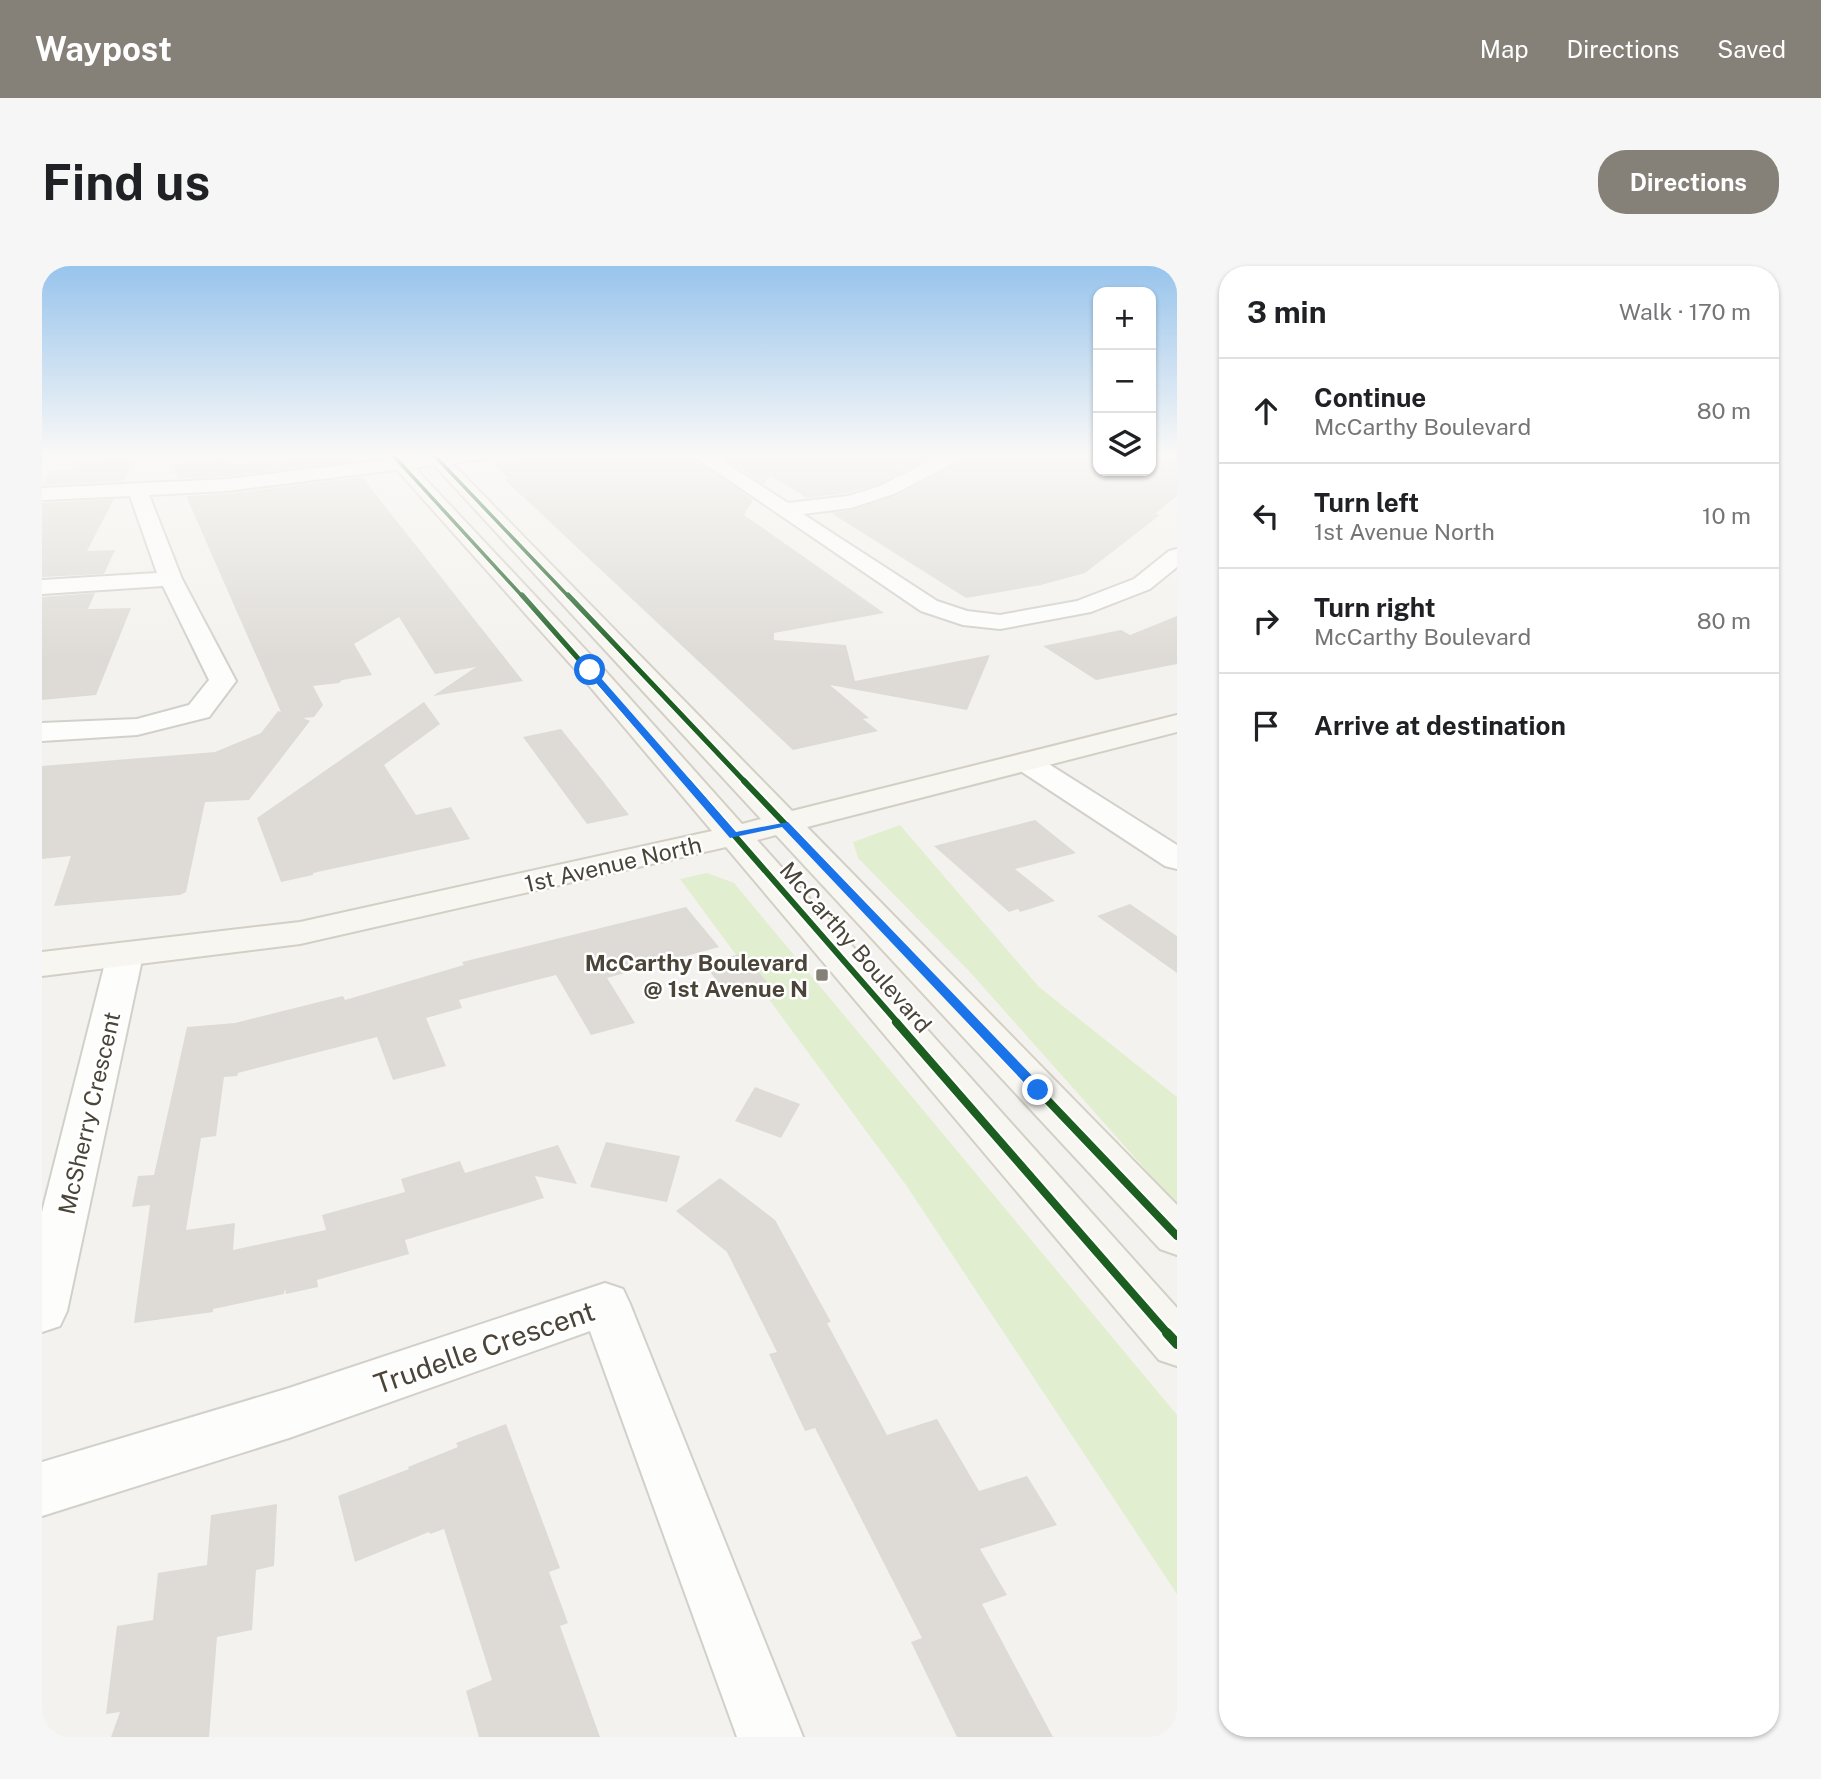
<!DOCTYPE html>
<meta charset="utf-8">
<style>
body{margin:0;font-family:"Public Sans",sans-serif;background:#f6f6f6;color:#202124}
.controls{position:absolute;right:21px;top:21px;display:grid;overflow:hidden;border-radius:14px;box-shadow:0 2px 5px #0004}
.controls button{width:63px;height:63px;display:grid;place-items:center;padding:0;border:0;border-bottom:2px solid #e0e0e0;background:#fff;color:#202124;font:35px sans-serif}
.stop{position:absolute;width:21px;height:21px;margin:-16px;border:5px solid #1a73e8;border-radius:50%;background:#fff}
.stop.end{background:#1a73e8;border-color:#fff;box-shadow:0 2px 7px #0008}
.list{margin:0;padding:0;list-style:none}
h2{display:flex;justify-content:space-between;align-items:center;height:91px;margin:0;padding:0 28px;font-size:30px}
h2 small{font-size:23px;font-weight:400;color:#757577}
.list li{display:grid;grid-template-columns:46px 1fr auto;gap:21px;align-items:center;box-sizing:border-box;height:105px;padding:0 28px;border-top:2px solid #e0e0e0}
.list b{display:block;font-size:26px;white-space:nowrap}
.list p{margin:0;font-size:23px;white-space:nowrap;color:#757577}
.list em{font-size:23px;font-style:normal;color:#757577}
.icon{flex:none;width:38px;height:38px;fill:none;stroke:currentColor;stroke-width:2;stroke-linecap:round;stroke-linejoin:round}
.map{position:relative;flex:none;width:1135px;height:1471px;overflow:hidden;border-radius:28px}
header{display:flex;align-items:center;gap:42px;box-sizing:border-box;height:98px;padding:0 35px;background:#868178;color:#fff}
header strong{font-size:33px}
nav{display:flex;gap:38px;margin-inline-start:auto;font-size:24px}
.intro{display:flex;align-items:center;justify-content:space-between;box-sizing:border-box;height:168px;padding:0 42px}
h1{margin:0;font-size:49px}
.button{padding:18px 32px;border-radius:28px;background:#868178;color:#fff;font-size:24px;font-weight:700}
main{display:flex;gap:42px;padding:0 42px}
aside{flex:1;background:#fff;border-radius:28px;box-shadow:0 2px 5px #0004}
.map>svg:first-child{display:block}
.green{fill:#e1eecf}
.building{fill:#dedbd6}
.lines{fill:none;stroke-linecap:round;stroke-linejoin:round}
.street-casing{stroke:#d2d0cb;stroke-width:4}
.secondary-casing{stroke:#d3cfc5;stroke-width:4}
.street{fill:#fdfdfc;fill-rule:evenodd}
.secondary{fill:#f7f6f1;fill-rule:evenodd}
.cycleway-far4-casing{stroke:#fff;stroke-width:6}
.cycleway-far3-casing{stroke:#fff;stroke-width:8}
.cycleway-far2-casing{stroke:#fff;stroke-width:10}
.cycleway-far1-casing{stroke:#fff;stroke-width:12}
.cycleway-casing{stroke:#fff;stroke-width:15}
.cycleway-far4{stroke:#1b5e20;stroke-width:3.5}
.cycleway-far3{stroke:#1b5e20;stroke-width:5}
.cycleway-far2{stroke:#1b5e20;stroke-width:6}
.cycleway-far1{stroke:#1b5e20;stroke-width:8}
.cycleway{stroke:#1b5e20;stroke-width:10}
.route{fill:#1a73e8}
.poi-dot{fill:#868178;stroke:#fff;stroke-width:2.5}
.labels{text-anchor:middle;dominant-baseline:central;stroke-width:5;stroke-linejoin:round;paint-order:stroke}
.street-label{font-size:23px;fill:#4b4439;stroke:#fff}
.poi-label{font-size:23px;font-weight:bold;fill:#4b4439;stroke:#fff;text-anchor:end}
.near-street-label{font-size:28px;fill:#4b4439;stroke:#fff}
</style>
<header>
<strong>Waypost</strong>
<nav><a>Map</a><a>Directions</a><a>Saved</a></nav>
</header>
<div class="intro"><h1>Find us</h1><a class="button">Directions</a></div>
<main>
<div class="map">
<svg width="1135" height="1471" viewBox="0 0 1135 1471">
<rect width="100%" height="100%" fill="#f4f2ee"/>
<path class="green" d="M858,559L997,721L1135,831V939L928,706L816,592L811,576Z
M665,607L692,617L1135,1149V1328L864,919L638,613Z"/>
<path class="building" d="M287,187H302L309,196L185,210L136,213L129,198L182,192L185,197L196,198Z
M518,187H645L711,234L702,249L842,347L732,367V374L804,379L813,415L948,389L925,444L788,419L827,452L821,453L836,465L751,484L462,213L466,212L448,196Z
M673,187H898L837,218L805,227L765,232L728,209L722,218Z
M929,187H1056V205H1109V187H1135V230L1113,248L1118,249L1043,307L999,319L924,332L789,247L810,244L853,230L924,193Z
M95,191L82,215L0,219L9,205L28,204L34,194Z
M320,211L481,415L391,430L434,401L393,408L357,351L312,378L330,409L300,414L297,417L271,420L281,439L272,451L261,452L268,455L207,534L163,536L144,626L138,629L12,640L29,590L0,593V500L173,486L219,467L236,445L239,446L144,230L185,228Z
M72,233L45,285L73,284L62,308L0,311V237Z
M53,327L46,343L89,342L54,429L0,434V331Z
M1135,350V398L1054,414L1001,380L1079,364L1088,369Z
M382,436L398,458L342,499L374,549L409,541L428,573L271,607V609L239,616L215,552Z
M519,463L560,514L587,549L545,558L481,471Z
M993,554L1034,587L973,603L1013,635L978,646L976,643L967,646L892,580Z
M1088,638L1135,670V707L1055,650Z
M644,641L677,681L565,712L593,757L549,769L514,709L417,734L420,742L384,752L404,800L351,814L335,771L196,807L195,810L182,811L174,870L159,872L144,964L193,957L191,984L284,964L280,949L363,926L359,913L418,895L423,907L516,879L535,918L493,910L502,932L363,974L367,988L275,1014L276,1021L244,1028L243,1023L242,1028L171,1043V1046L92,1057L108,939L90,941L96,910L112,909L145,761L193,757L301,730L303,734L422,699L420,696Z
M701,687L725,716L685,728L662,698Z
M713,821L758,838L739,872L693,855Z
M564,876L638,890L625,936L548,921Z
M678,912L733,954L789,1056L785,1057L845,1169L895,1153L937,1225L985,1210L1015,1259L938,1283L965,1329L940,1338L1011,1471H915L869,1376L880,1372L773,1162L763,1165L727,1088L735,1086L685,986L634,945Z
M464,1158L518,1302L507,1306L526,1357L518,1360L558,1471H437L424,1425L450,1414L402,1263L388,1268L387,1266L313,1296L296,1230L367,1203L366,1201L416,1181L414,1177Z
M235,1238L232,1300L214,1304L210,1364L175,1371L167,1471H69L78,1446L64,1448L75,1360L111,1354L116,1307L165,1299L169,1249Z"/>
<g class="lines">
<defs>
<path id="street" d="M404,187H457L448,192L185,225L107,229L140,313L194,415L167,451L95,469L0,475V457L95,453L147,439L167,414L121,320L0,328V314L115,307L88,230L0,234V222L185,213Z
M647,187H668L746,237L806,230L838,220L903,187H926L923,191L852,228L809,242L761,248L895,335L925,345L958,349L1035,335L1092,313L1127,285L1135,283V301L1108,323L1049,346L958,363L921,359L879,345Z
M984,487L994,490L1135,579V603L1123,600L974,502L969,496L974,490Z
M83,677L96,681L101,689L25,1045L18,1060L0,1066V946L65,689L70,681Z
M563,1017L581,1023L588,1038L761,1471H695L548,1065L247,1172L0,1250V1196L247,1122Z"/>
<path id="secondary" d="M340,187H359L557,398L700,558L719,553L381,187H400L750,545L1135,449V466L765,561L1135,939V989L1118,983L734,569L715,574L1135,1042V1100L1117,1094L684,581L258,678L0,710V686L258,656L670,565L539,410Z"/>
</defs>
<use href="#street" class="street-casing"/>
<use href="#secondary" class="secondary-casing"/>
<use href="#street" class="street"/>
<use href="#secondary" class="secondary"/>
<defs>
<path id="cycleway-far4" d="M349,187L481,331
M390,187L527,331"/>
<path id="cycleway-far3" d="M480,329L646,517
M526,329L704,517"/>
<path id="cycleway-far2" d="M645,515L856,757
M702,515L933,757"/>
<path id="cycleway-far1" d="M854,756L1127,1069
M931,756L1135,970"/>
<path id="cycleway" d="M1125,1067L1135,1078"/>
</defs>
<use href="#cycleway-far4" class="cycleway-far4-casing"/>
<use href="#cycleway-far3" class="cycleway-far3-casing"/>
<use href="#cycleway-far2" class="cycleway-far2-casing"/>
<use href="#cycleway-far1" class="cycleway-far1-casing"/>
<use href="#cycleway" class="cycleway-casing"/>
<use href="#cycleway-far4" class="cycleway-far4"/>
<use href="#cycleway-far3" class="cycleway-far3"/>
<use href="#cycleway-far2" class="cycleway-far2"/>
<use href="#cycleway-far1" class="cycleway-far1"/>
<use href="#cycleway" class="cycleway"/>
</g>
<linearGradient id="sky" x2="0" y2="1"><stop stop-color="#98c4ec"/><stop offset="0.48" stop-color="#faf9f7"/><stop offset="1" stop-color="#faf9f7" stop-opacity="0"/></linearGradient>
<rect width="1135" height="393" fill="url(#sky)"/>
<path class="route" d="M545,403H551L694,566L746,556L1001,821V827H992L740,561L688,572L545,406Z"/>
<rect class="poi-dot" x="773" y="702" width="14" height="14" rx="3.5"/>
<g class="labels">
<g class="street-label">
<text transform="translate(571 598) rotate(-13)">1st Avenue North</text>
<text transform="translate(814 681) rotate(49)">McCarthy Boulevard</text>
<text transform="translate(47 847) rotate(-77)">McSherry Crescent</text>
</g>
<g class="poi-label">
<text x="766" y="696">McCarthy Boulevard<tspan x="766" dy="26">@ 1st Avenue N</tspan></text>
</g>
<g class="near-street-label">
<text transform="translate(442 1081) rotate(-19)">Trudelle Crescent</text>
</g>
</g>
</svg>
<div class="controls">
<button>+</button>
<button>−</button>
<button><svg class="icon" aria-label="layers" viewBox="0 0 24 24"><path d="M12 4l9 5-9 5-9-5zM3 14l9 5 9-5"/></svg></button>
</div>
<div class="stop" style="left:548px;top:404px"></div>
<div class="stop end" style="left:996px;top:824px"></div>
</div>
<aside>
<h2>3 min<small>Walk · 170 m</small></h2>
<ul class="list">
<li><svg class="icon" aria-label="ahead" viewBox="0 0 24 24"><path d="M12 20V5M6 11l6-6 6 6"/></svg><div><b>Continue</b><p>McCarthy Boulevard</p></div><em>80 m</em></li>
<li><svg class="icon" aria-label="left" viewBox="0 0 24 24"><path d="M17 20v-9H6M10 6l-5 5 5 5"/></svg><div><b>Turn left</b><p>1st Avenue North</p></div><em>10 m</em></li>
<li><svg class="icon" aria-label="right" viewBox="0 0 24 24"><path d="M7 20v-9h11M14 6l5 5-5 5"/></svg><div><b>Turn right</b><p>McCarthy Boulevard</p></div><em>80 m</em></li>
<li><svg class="icon" aria-label="arrive" viewBox="0 0 24 24"><path d="M6 21V4h12l-3 4 3 4H6"/></svg><div><b>Arrive at destination</b></div></li>
</ul>
</aside>
</main>
